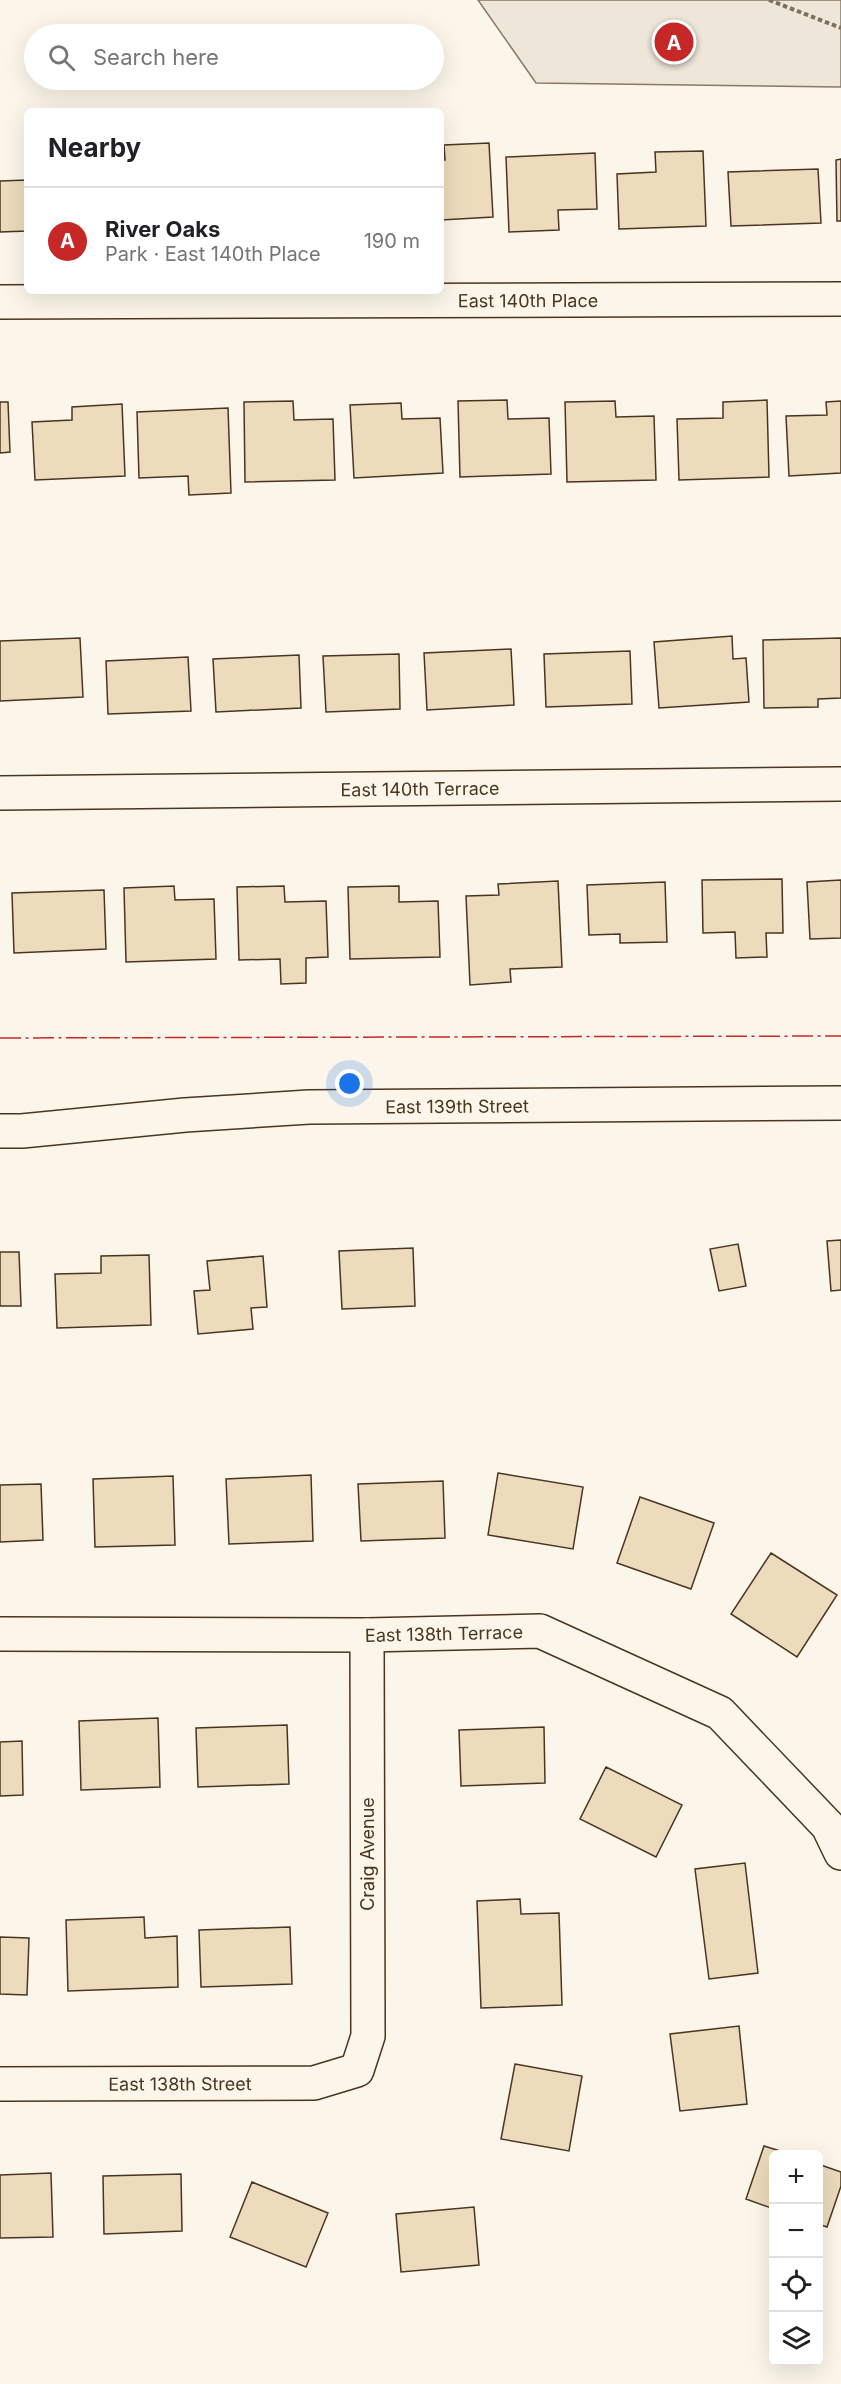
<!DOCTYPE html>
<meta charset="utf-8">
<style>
body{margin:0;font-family:Inter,sans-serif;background:#f2f2f2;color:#202124}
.controls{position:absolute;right:18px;bottom:18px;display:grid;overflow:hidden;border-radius:9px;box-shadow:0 6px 24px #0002}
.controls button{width:54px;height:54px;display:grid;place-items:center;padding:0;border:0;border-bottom:2px solid #e0e0e0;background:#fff;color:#202124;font:30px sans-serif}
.you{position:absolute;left:350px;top:1084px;width:21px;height:21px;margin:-15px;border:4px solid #fff;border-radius:50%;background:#1a73e8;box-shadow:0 0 0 9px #1a73e833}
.badge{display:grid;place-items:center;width:39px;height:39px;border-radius:50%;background:#c62828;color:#fff;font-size:20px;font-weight:700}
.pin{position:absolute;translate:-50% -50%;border:3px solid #fff;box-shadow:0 2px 6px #0006}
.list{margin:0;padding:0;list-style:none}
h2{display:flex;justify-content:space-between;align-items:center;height:78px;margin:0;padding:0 24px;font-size:26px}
h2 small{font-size:20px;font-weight:400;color:#757577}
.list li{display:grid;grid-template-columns:39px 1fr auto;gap:18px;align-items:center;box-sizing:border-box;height:108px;padding:0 24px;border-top:2px solid #e0e0e0}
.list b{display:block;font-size:22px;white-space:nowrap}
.list p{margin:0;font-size:20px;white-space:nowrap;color:#757577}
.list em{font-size:20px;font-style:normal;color:#757577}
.icon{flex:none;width:33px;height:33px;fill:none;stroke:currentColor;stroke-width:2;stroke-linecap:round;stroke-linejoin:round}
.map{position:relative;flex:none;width:841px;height:2384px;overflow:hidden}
.search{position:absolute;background:#fff;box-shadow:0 6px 24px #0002;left:24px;top:24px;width:420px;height:66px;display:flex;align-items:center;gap:15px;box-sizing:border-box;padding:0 21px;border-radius:33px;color:#757577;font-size:22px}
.panel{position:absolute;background:#fff;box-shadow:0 6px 24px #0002;left:24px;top:108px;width:420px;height:186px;border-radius:9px}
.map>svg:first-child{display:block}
.green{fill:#ede6d9;stroke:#887966;stroke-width:1.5}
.building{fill:#ecdcbc;stroke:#4a3520;stroke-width:1.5}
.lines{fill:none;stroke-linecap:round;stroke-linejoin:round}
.minor-casing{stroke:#4a3520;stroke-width:36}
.path{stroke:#7f6f5c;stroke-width:4;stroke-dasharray:4.5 3;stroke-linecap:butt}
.minor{stroke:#fbf6e9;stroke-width:33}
.power{stroke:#c62828;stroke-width:1.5;stroke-dasharray:21 4.5 3 4.5;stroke-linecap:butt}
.labels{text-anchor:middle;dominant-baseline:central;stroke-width:4.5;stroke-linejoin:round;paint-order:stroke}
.street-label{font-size:18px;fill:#4a3520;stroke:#fbf6e9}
</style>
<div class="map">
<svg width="841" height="2384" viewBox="0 0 841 2384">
<rect width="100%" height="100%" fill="#fbf6e9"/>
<path class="green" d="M478,0H841V87L536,83Z"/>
<path class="building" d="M489,143L493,217L441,220V160H445L444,145Z
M703,151L706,226L619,229L617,174L656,172L655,152Z
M595,153L597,209L558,210L559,230L509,232L506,157Z
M841,159V221H837L836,160Z
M818,169L821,223L731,226L728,172Z
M27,180V231L0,232V181Z
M507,400L508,419L549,418L551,474L460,477L458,401Z
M767,400L769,477L679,480L677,419L723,418V402Z
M293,401L294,420L333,419L335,480L245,482L244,402Z
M615,401L616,417L654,416L656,480L567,482L565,402Z
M841,401V473L789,476L786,416L827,415L826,402Z
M0,402H8L10,452L0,453Z
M401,403L402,419L440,418L443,473L354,478L350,405Z
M122,404L125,476L35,480L32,422L72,420V407Z
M228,408L231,493L189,495L188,476L139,478L137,412Z
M732,636L733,659L746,658L749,702L659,708L654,642Z
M80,638L83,697L0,701V641Z
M841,638V698L818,699V707L764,708L763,640Z
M511,649L514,705L427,710L424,653Z
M630,651L632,704L546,707L544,654Z
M399,654L400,709L326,712L323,656Z
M299,655L301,708L216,712L213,659Z
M188,657L191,711L108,714L106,661Z
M782,879L783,933H766L767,957L736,958L735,932L703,933L702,880Z
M841,880V938L810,939L807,882Z
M558,881L562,967L510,969L511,982L470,985L466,896L499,895L498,884Z
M665,882L667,942L620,943V934L589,935L587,885Z
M174,886L175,900L214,899L216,959L126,962L124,888Z
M284,886L285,902L326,901L328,957L306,958V983L281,984L280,959L239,960L237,887Z
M399,886V902L438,901L440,957L350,959L348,887Z
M104,890L106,949L14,953L12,893Z
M841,1240V1290L831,1291L827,1241Z
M738,1244L746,1286L719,1291L710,1249Z
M413,1248L415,1306L342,1309L339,1251Z
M0,1252H19L21,1306H0Z
M149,1255L151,1325L57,1328L55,1274L101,1273V1256Z
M263,1256L267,1307L251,1308L253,1329L198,1334L194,1291L210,1290L207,1261Z
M498,1473L583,1487L573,1549L488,1535Z
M311,1475L313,1541L229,1544L226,1479Z
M173,1476L175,1545L95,1547L93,1479Z
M443,1481L445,1538L361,1541L358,1484Z
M41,1484L43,1540L0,1542V1485Z
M640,1497L714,1523L691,1589L617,1563Z
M771,1553L837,1595L797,1657L731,1614Z
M158,1718L160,1787L81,1790L79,1721Z
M287,1725L289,1784L198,1787L196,1728Z
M544,1727L545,1783L461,1786L459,1730Z
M22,1741L23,1795L0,1796V1742Z
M606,1767L682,1805L656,1857L580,1819Z
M745,1863L758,1973L709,1979L695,1869Z
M520,1899L521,1914L559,1913L562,2005L481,2008L477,1901Z
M144,1917L145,1938L177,1936L178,1987L68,1991L66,1920Z
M290,1927L292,1984L201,1987L199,1930Z
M0,1937L29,1938L27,1995L0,1994Z
M739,2026L747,2104L680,2111L670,2034Z
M515,2064L582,2076L569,2151L501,2139Z
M764,2146L790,2154H774V2209L746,2199Z
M818,2164L841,2172V2186L827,2227L818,2224Z
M51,2173L53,2237L0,2238V2175Z
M181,2174L182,2231L104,2234L103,2176Z
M252,2182L328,2213L306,2267L230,2237Z
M474,2207L479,2265L401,2272L396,2214Z"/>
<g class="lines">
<defs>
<g id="minor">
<path id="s1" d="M0,302L841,299"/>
<path id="s2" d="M0,793L841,784"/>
<path id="s3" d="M0,1131H22L185,1115L309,1107L841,1103"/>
<path id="s4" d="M0,1634L367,1635L540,1631L720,1713L828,1826L841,1853"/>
<path id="s5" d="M0,2084L314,2083L357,2070L368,2036L367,1635"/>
</g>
</defs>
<use href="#minor" class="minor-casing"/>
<path class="path" d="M769,0L841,28"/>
<use href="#minor" class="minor"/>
<path class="power" d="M0,1038L841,1036"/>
</g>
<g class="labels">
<g class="street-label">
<text stroke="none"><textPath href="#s1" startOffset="528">East 140th Place</textPath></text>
<text stroke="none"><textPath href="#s2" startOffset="420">East 140th Terrace</textPath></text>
<text stroke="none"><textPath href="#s3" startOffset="458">East 139th Street</textPath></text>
<text stroke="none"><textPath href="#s4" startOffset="444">East 138th Terrace</textPath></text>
<text transform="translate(367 1854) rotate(-90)">Craig Avenue</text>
<text stroke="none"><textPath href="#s5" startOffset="180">East 138th Street</textPath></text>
</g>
</g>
</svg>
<div class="controls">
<button>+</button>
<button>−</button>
<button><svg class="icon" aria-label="locate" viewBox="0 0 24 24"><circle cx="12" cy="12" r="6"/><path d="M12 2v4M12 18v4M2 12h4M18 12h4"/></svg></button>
<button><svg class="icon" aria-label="layers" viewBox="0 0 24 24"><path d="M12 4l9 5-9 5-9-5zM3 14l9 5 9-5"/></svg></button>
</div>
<div class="you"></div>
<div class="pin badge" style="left:674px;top:42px">A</div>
<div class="search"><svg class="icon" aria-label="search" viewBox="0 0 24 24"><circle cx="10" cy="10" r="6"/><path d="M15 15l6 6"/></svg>Search here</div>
<section class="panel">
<h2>Nearby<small></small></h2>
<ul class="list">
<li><span class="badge">A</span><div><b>River Oaks</b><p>Park · East 140th Place</p></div><em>190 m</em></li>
</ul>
</section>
</div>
